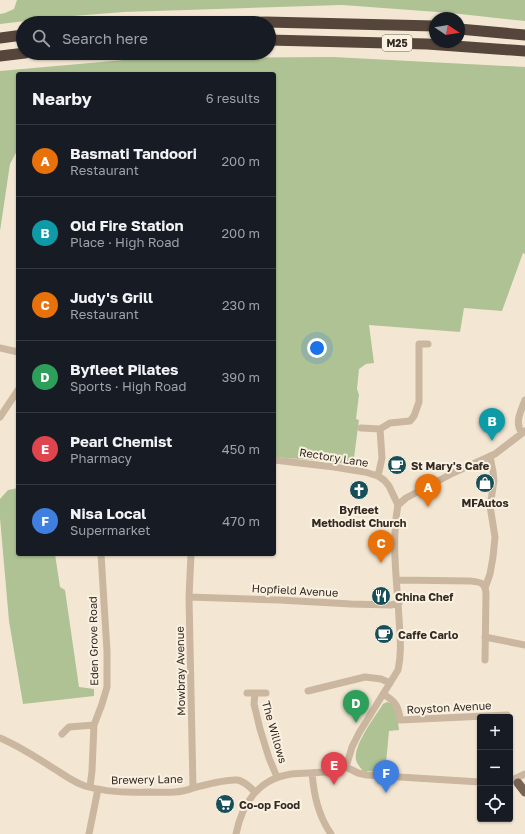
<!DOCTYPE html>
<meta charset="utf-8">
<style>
body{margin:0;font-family:"Golos Text",sans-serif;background:#20242c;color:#f1f3f6}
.controls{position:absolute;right:12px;bottom:12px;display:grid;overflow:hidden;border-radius:4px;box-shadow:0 1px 3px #0004}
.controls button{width:36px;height:36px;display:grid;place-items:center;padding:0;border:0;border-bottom:1px solid #363941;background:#171b24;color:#f1f3f6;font:20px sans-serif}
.compass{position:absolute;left:429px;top:12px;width:36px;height:36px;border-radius:50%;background:#171b24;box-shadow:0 1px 3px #0004;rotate:102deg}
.you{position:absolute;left:317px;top:348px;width:14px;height:14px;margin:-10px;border:3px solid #fff;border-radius:50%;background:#1a73e8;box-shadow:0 0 0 6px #1a73e833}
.badge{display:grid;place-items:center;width:26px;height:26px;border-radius:50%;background:#1a73e8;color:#fff;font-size:13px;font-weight:700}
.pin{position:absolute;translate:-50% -33px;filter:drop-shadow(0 1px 2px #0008)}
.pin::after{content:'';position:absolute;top:21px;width:14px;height:12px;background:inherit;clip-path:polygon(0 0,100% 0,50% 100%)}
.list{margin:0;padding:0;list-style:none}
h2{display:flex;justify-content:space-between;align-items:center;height:52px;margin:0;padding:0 16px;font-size:17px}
h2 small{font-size:13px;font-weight:400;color:#9ea1a6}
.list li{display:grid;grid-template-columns:26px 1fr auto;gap:12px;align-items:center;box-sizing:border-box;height:72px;padding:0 16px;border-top:1px solid #363941}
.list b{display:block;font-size:15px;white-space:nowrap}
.list p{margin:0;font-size:13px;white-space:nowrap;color:#9ea1a6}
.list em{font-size:13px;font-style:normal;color:#9ea1a6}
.icon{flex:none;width:22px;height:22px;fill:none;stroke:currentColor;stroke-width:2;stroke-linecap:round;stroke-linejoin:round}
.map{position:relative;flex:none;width:525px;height:834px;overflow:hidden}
.search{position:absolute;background:#171b24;box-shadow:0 1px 3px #0004;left:16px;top:16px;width:260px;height:44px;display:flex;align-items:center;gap:10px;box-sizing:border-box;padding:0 14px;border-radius:22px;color:#9ea1a6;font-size:15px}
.panel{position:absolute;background:#171b24;box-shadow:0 1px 3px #0004;left:16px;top:72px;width:260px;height:484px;border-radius:4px}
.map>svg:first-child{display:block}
.green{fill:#afc294}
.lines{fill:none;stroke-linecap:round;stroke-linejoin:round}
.minor{stroke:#cbb7a0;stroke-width:7}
.major{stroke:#786353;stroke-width:9}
.highway{stroke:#56453a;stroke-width:11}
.labels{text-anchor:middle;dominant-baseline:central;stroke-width:4;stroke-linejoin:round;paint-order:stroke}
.shield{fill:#faf1e1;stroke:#6f665d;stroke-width:1}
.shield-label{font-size:10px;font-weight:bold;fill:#342a24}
.street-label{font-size:11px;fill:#342a24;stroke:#faf1e1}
.poi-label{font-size:11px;font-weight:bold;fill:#342a24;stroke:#faf1e1;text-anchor:start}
</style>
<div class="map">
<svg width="525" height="834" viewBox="0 0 525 834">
<rect width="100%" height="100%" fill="#f3e7d4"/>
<path class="green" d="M17,0H525V21L451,13L342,5L124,12L60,17L0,24V14L5,13L14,9Z
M333,57L525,67V254L523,253L502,311L464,308L460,332L369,325L374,363L366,364L359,369L357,389L359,395L356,419L359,420L353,465L325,461L274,457V74H18V149L10,164L0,231V71L146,58Z
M18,488V554H55L60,587L65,590L79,687L94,689V696L23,704L9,621L0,518V499L8,490Z
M387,702L391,703C397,712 398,720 399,730L389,731L386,763L396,764L395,772L363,771C360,767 357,764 356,760C353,745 375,717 383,704Z"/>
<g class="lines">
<path class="minor" d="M0,348L18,352
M0,417L18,390
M361,428L380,429L390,423L410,421L414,416L419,402V344H428
M522,433C514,423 521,411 525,400
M274,460L334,467L365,472L378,476L384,480L389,486L398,505
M378,476L382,458L380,429
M191,554L189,597L193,788
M397,580L470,581C480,582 485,582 486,593L485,660
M485,588L490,574L493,557L495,537L490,506L494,481L493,472L490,456
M189,597L279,600L351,604L391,605L399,603
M485,637L525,645
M308,691L365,677L381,679L390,683
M247,693H266
M255,693L254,704L260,729L269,758L277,777
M383,694C395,701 399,706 400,720L507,715
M62,734L69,727L94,725
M0,738C19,746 36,757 53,768C63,774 73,782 85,786C105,792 127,793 148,792C163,792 179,794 193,788C205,785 225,779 237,780C244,781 250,787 255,792
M346,767L352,747L359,733L398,670C402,653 400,636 399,618C397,581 391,542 398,505L406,498L453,473L495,454L525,431
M346,767L358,773L367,775L480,782
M312,773C314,795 318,815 331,834
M510,781L525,774
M90,787L92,771L94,725L102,704L107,687V651L101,554
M89,834L98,789
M236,834C242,804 258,779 291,774C304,772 318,774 331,771C336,771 341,768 346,767"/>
<path class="major" d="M518,783L525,792"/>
<path class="highway" d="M181,23L266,22L435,26
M459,29L525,35
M0,38L23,35
M269,40L427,44L525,51
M0,56L25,53"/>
</g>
<defs>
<symbol id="cafe-disc" viewBox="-11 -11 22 22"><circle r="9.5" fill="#164f59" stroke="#faf1e1"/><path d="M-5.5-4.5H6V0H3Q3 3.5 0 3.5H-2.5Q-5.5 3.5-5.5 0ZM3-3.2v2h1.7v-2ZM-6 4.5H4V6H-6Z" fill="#fff"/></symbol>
<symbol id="shop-disc" viewBox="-11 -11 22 22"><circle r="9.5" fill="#164f59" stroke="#faf1e1"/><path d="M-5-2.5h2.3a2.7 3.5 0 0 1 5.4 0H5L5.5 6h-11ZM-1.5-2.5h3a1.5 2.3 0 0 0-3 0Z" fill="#fff"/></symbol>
<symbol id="church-disc" viewBox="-11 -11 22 22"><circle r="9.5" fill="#164f59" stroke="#faf1e1"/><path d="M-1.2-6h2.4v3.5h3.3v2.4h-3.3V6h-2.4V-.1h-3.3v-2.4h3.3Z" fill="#fff"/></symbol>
<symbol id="restaurant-disc" viewBox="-11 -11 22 22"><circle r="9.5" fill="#164f59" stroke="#faf1e1"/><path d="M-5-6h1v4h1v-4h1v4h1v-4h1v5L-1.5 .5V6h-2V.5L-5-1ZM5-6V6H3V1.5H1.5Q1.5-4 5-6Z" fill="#fff"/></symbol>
<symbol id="supermarket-disc" viewBox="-11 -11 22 22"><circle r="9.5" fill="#164f59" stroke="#faf1e1"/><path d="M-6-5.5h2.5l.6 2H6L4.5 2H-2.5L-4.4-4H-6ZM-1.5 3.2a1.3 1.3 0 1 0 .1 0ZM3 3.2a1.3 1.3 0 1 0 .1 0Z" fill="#fff"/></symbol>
</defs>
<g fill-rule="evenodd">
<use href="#cafe-disc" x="386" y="454" width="22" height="22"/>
<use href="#shop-disc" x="474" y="472" width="22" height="22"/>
<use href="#church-disc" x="348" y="479" width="22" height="22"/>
<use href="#restaurant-disc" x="370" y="585" width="22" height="22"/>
<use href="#cafe-disc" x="373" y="623" width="22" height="22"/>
<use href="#supermarket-disc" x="214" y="793" width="22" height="22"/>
</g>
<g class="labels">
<rect class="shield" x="382" y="35" width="30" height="16" rx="3"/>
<g class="shield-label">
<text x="397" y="43">M25</text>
</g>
<g class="street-label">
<text transform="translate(334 457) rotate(9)">Rectory Lane</text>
<text transform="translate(295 590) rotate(3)">Hopfield Avenue</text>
<text transform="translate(93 641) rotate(-91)">Eden Grove Road</text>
<text transform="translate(180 671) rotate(-91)">Mowbray Avenue</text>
<text transform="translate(449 707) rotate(-3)">Royston Avenue</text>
<text transform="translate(275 732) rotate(74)">The Willows</text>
<text transform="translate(147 779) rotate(-1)">Brewery Lane</text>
</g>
<g class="poi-label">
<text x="411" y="465">St Mary's Cafe</text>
<text x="485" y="502" text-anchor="middle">MFAutos</text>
<text x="359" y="509" text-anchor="middle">Byfleet<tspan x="359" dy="13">Methodist Church</tspan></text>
<text x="395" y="596">China Chef</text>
<text x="398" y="634">Caffe Carlo</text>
<text x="239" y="804">Co-op Food</text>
</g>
</g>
</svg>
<div class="controls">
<button>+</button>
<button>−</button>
<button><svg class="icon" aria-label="locate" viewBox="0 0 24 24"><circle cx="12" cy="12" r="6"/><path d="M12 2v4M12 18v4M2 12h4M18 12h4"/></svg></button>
</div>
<svg class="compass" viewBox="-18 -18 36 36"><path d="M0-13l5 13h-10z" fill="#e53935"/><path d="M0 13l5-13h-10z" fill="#9ea1a6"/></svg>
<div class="you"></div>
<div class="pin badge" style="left:428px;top:507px;background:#e8710a">A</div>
<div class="pin badge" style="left:492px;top:441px;background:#0f9aa8">B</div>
<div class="pin badge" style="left:381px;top:563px;background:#e8710a">C</div>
<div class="pin badge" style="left:356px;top:723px;background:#2e9e5b">D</div>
<div class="pin badge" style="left:334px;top:785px;background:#e0444e">E</div>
<div class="pin badge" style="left:386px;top:793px;background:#3f7fe0">F</div>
<div class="search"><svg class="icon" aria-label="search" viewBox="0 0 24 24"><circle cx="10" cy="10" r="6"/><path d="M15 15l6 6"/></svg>Search here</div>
<section class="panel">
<h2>Nearby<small>6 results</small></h2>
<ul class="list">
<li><span class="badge" style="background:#e8710a">A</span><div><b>Basmati Tandoori</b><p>Restaurant</p></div><em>200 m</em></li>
<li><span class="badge" style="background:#0f9aa8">B</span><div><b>Old Fire Station</b><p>Place · High Road</p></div><em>200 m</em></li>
<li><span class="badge" style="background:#e8710a">C</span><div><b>Judy's Grill</b><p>Restaurant</p></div><em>230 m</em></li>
<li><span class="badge" style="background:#2e9e5b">D</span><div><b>Byfleet Pilates</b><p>Sports · High Road</p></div><em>390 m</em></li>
<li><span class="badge" style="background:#e0444e">E</span><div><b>Pearl Chemist</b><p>Pharmacy</p></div><em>450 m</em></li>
<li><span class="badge" style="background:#3f7fe0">F</span><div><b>Nisa Local</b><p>Supermarket</p></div><em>470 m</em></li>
</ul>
</section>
</div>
